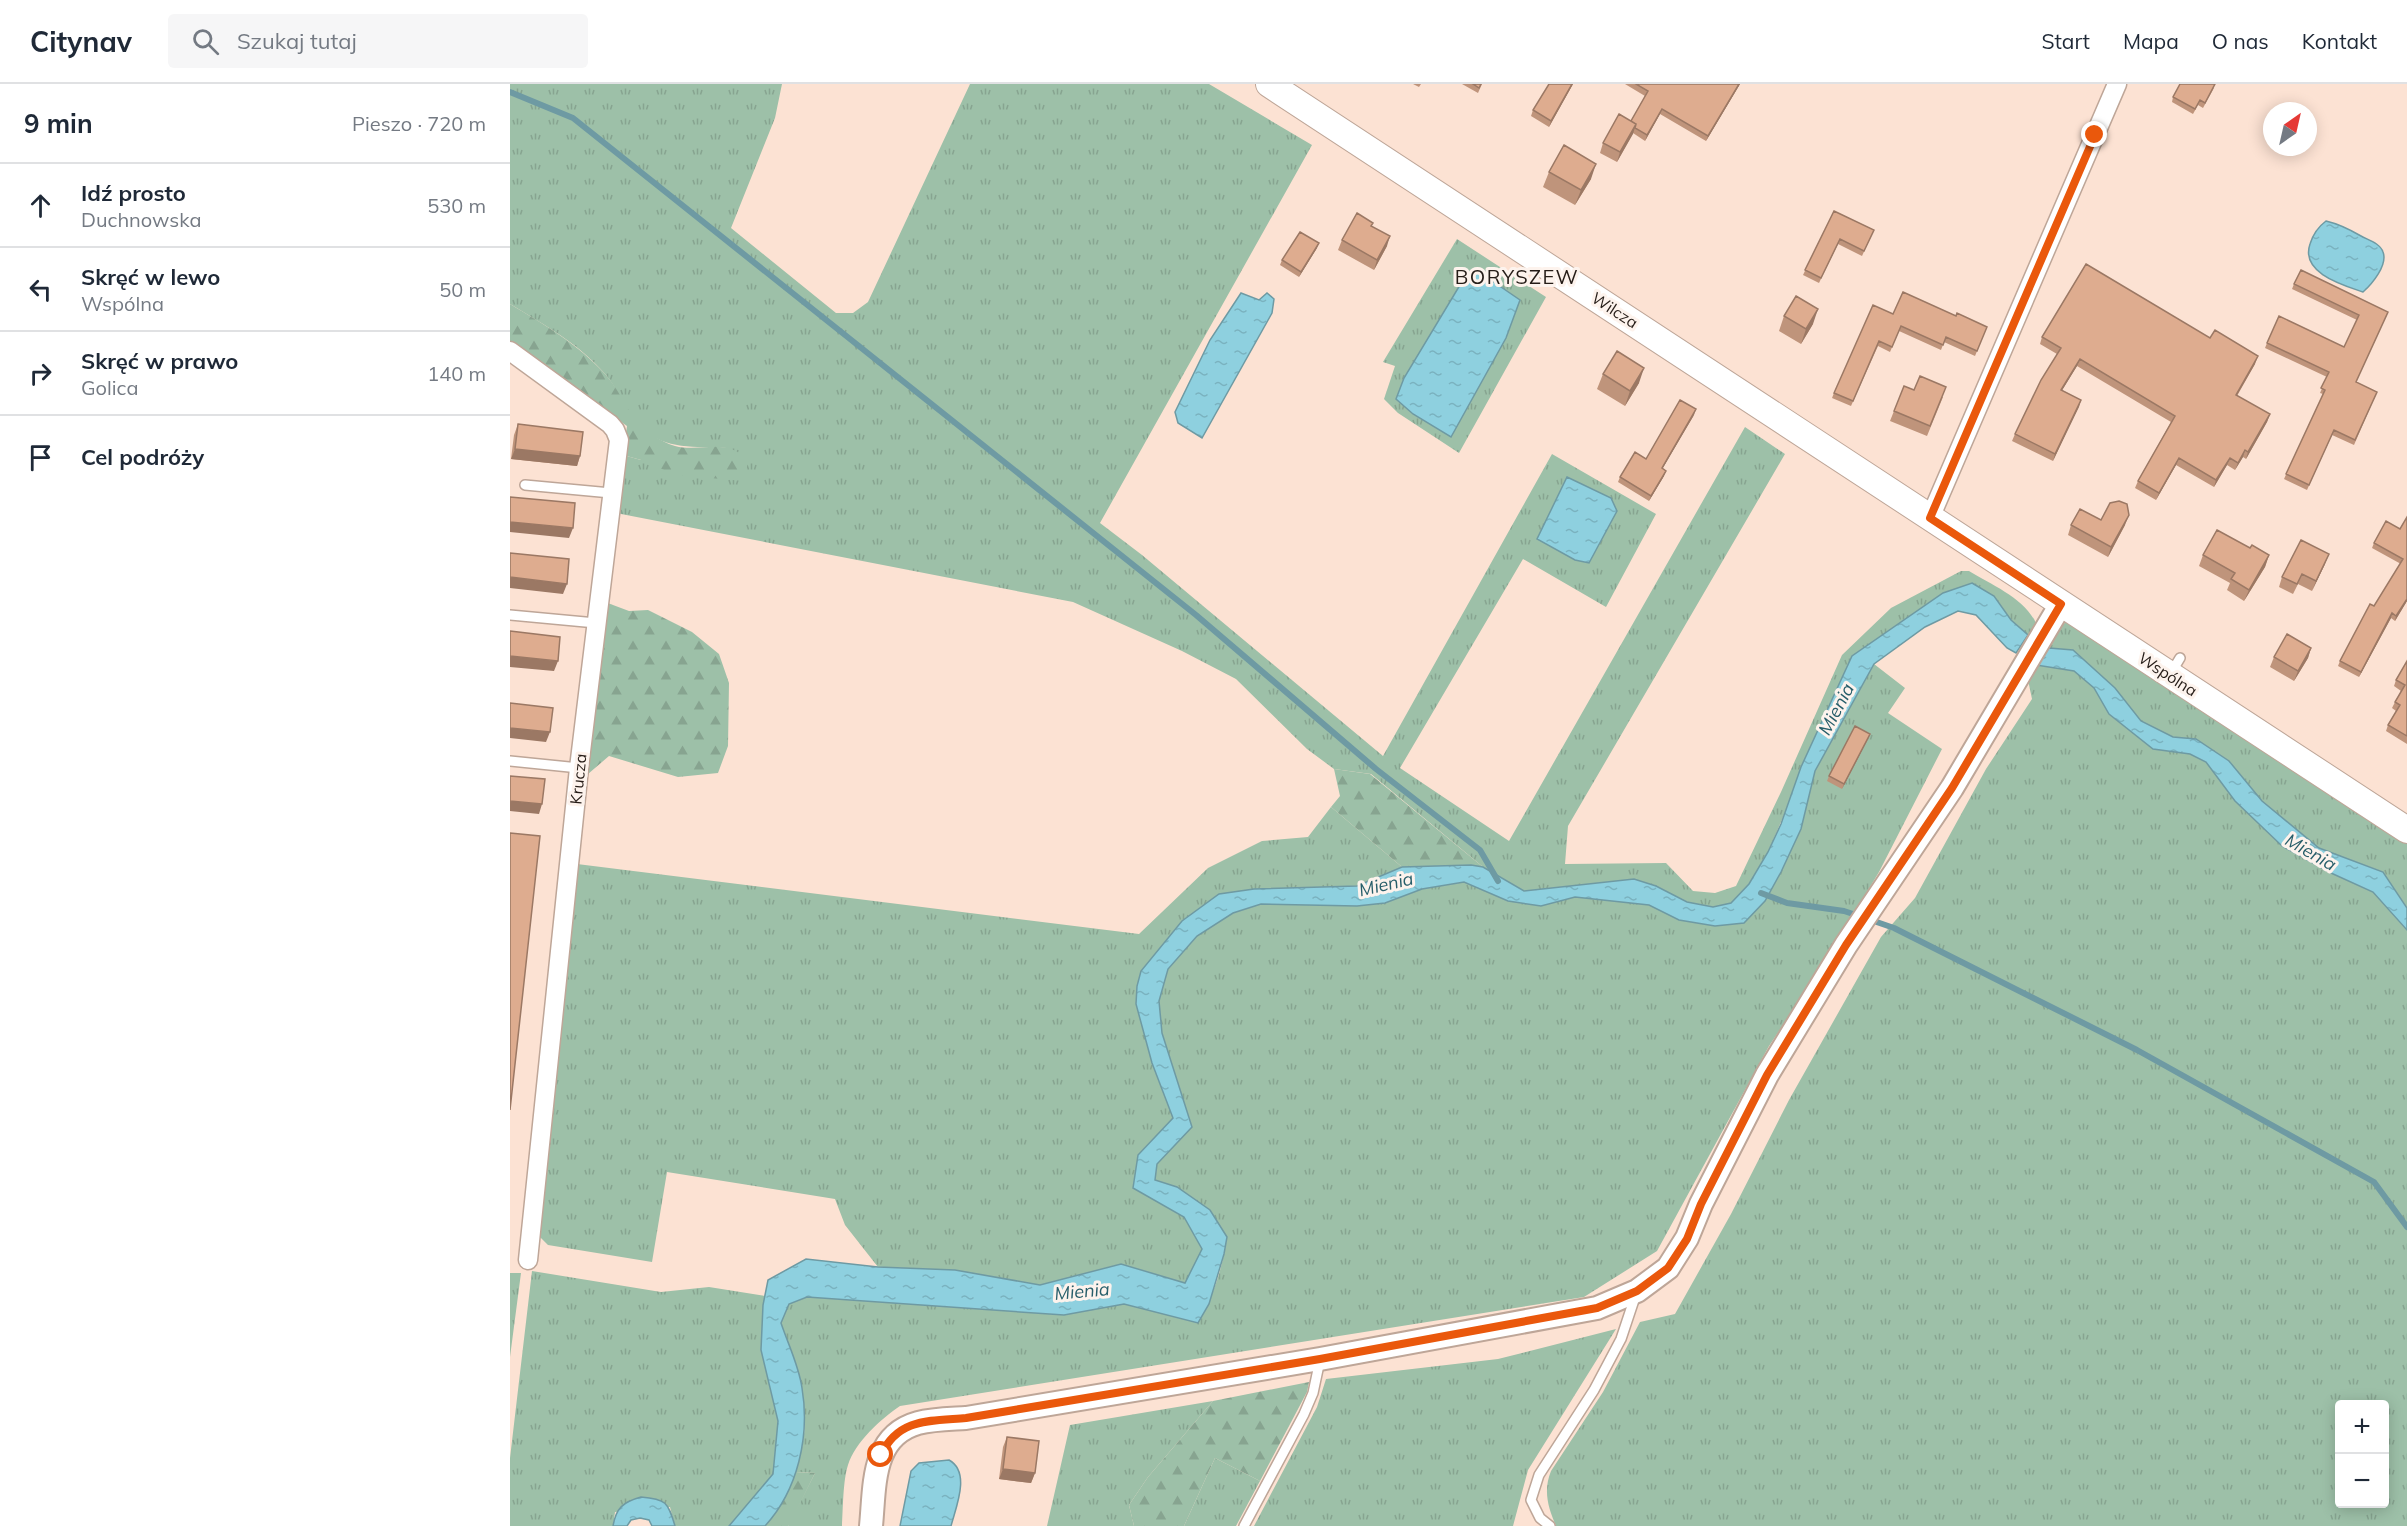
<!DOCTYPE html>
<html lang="pl">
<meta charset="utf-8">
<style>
body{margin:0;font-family:Mulish,sans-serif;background:#f6f6f7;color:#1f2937}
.controls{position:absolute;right:18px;bottom:18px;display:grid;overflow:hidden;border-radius:6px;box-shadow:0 3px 15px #0003}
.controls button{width:54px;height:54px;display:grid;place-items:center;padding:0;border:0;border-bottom:2px solid #e0e1e3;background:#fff;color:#1f2937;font:30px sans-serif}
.compass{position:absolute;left:1753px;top:18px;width:54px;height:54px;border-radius:50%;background:#fff;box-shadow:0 3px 15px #0003;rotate:34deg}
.stop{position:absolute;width:18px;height:18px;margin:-14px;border:4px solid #ea580c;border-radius:50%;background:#fff}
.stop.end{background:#ea580c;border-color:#fff;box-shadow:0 2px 6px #0008}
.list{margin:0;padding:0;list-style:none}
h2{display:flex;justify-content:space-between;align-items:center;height:78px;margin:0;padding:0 24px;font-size:26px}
h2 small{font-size:20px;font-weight:400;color:#747a83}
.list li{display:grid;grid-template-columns:39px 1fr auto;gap:18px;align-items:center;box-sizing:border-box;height:84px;padding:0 24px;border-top:2px solid #e0e1e3}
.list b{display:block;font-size:22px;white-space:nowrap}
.list p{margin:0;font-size:20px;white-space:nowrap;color:#747a83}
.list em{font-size:20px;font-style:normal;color:#747a83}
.icon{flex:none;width:33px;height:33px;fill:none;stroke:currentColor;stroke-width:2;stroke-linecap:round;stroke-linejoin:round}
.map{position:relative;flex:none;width:1897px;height:1442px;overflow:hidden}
header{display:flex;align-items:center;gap:36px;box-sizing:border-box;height:84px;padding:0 30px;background:#fff;border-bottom:2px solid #e0e1e3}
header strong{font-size:28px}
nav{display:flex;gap:33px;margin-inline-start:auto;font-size:21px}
.search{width:420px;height:54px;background:#f6f6f7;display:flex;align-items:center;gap:15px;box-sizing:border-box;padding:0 21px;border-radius:6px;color:#747a83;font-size:22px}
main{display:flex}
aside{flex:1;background:#fff}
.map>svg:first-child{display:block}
.grass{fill:url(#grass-tufts);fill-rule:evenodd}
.forest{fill:url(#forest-firs)}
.water{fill:url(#water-ripples);stroke:#6e9aa3;stroke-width:1.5}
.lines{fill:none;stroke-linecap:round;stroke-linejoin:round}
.stream{stroke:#6e9aa3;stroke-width:6}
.service-casing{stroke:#bea698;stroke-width:12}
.minor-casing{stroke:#bea698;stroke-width:21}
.tertiary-casing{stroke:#bea698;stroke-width:26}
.secondary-casing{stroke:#bea698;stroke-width:28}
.service{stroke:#fff;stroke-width:9}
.minor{stroke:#fff;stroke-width:18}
.tertiary{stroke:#fff;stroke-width:22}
.secondary{stroke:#fff;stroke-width:26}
.wall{fill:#bf947b}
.shaded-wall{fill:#9b7864}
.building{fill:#deac8f;stroke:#9b7864;stroke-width:1.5}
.route{stroke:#ea580c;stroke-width:8}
.labels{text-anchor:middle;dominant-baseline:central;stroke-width:6;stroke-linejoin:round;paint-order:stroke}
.street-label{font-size:16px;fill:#251c17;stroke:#fdf3ed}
.water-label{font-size:18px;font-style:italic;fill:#275e6a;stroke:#fdf3ed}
.quarter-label{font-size:20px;letter-spacing:1.5px;fill:#251c17;stroke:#fdf3ed}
</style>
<header>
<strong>Citynav</strong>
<div class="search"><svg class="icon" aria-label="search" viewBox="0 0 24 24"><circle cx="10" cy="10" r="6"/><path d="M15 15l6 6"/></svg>Szukaj tutaj</div>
<nav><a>Start</a><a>Mapa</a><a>O nas</a><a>Kontakt</a></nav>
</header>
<main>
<aside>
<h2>9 min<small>Pieszo · 720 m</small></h2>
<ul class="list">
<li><svg class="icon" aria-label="ahead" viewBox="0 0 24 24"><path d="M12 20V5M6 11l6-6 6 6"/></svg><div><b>Idź prosto</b><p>Duchnowska</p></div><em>530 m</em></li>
<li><svg class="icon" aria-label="left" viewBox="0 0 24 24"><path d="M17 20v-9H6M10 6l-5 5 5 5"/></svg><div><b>Skręć w lewo</b><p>Wspólna</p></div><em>50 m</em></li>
<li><svg class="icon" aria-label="right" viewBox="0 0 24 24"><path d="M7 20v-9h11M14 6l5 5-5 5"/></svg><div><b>Skręć w prawo</b><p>Golica</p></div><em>140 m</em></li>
<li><svg class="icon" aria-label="arrive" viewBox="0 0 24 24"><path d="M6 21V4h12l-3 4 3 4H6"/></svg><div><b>Cel podróży</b></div></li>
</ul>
</aside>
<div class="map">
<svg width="1897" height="1442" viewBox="0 0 1897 1442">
<defs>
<pattern id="grass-tufts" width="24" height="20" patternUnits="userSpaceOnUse" patternTransform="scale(1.5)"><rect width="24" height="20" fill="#9dc0a8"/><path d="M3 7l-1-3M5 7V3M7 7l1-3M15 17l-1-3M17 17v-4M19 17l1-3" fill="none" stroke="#87a490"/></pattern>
<pattern id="forest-firs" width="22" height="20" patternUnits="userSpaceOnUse" patternTransform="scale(1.5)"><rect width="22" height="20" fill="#9dc0a8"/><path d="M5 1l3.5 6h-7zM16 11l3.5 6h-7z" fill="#87a490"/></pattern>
<pattern id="water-ripples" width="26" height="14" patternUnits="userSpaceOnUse" patternTransform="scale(1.5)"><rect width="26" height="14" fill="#8ed0df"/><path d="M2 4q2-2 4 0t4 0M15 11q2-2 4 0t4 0" fill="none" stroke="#7ab2bf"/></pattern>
</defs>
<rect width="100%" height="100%" fill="#fce2d3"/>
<path class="grass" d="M0,0H272L265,34L221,144L326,229H343L358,218L460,0H699L802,61L590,439L632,471L873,672L1042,370L1146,430L1096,523L1013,475L890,684L999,757L1235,343L1275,370L1058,742L1055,780L1156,779L1183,807L1205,809L1226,802L1271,708L1332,571L1381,524L1451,487H1459C1482,501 1514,514 1526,539L1518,551L1501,536L1484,512L1413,524L1342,572L1258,768L1239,800L1221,819L1203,823L1176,818L1146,802L1124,795L1014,807L973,783L861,690L824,685L797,665L726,595L672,567L563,518L106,429L113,371L131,376L216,363C177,363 145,366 120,331C112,318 106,303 96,291C68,259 36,242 0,220Z
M947,155L1036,213L949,369L888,329L874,315L885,282L873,278Z
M1556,538L1897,759V824L1873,788L1809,764L1752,717L1719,677L1686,655L1663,653L1631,637L1605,604L1563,566L1539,564L1548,545Z
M1364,580L1395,604L1378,629L1432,665L1369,788L1310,886L1259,962L1147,1167L1074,1213L390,1322C371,1335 345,1358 338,1381C333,1396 333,1425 332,1442H278L305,1389L285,1388C306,1331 289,1293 271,1239L279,1220L297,1213L554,1231L614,1220L688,1238C703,1213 713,1183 717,1153L667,1103L645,1097L647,1080L681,1043L652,949L649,917L658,885L687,852L723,829L751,820L847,822L875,819L912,805L954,798L998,817L1031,822L1065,813L1099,816L1139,821L1169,836L1205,842L1271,788L1291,745L1305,687Z
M1526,581L1564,587L1584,604L1599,630L1643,665L1680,670L1696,678L1725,717L1772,762L1821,789L1863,808L1897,846V1442H1046C1038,1423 1033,1407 1041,1387L1093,1308L1130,1238L1165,1230L1221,1130L1279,1016L1371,853L1405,814L1476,685L1522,615L1518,596ZM1830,1320H1874V1420H1830Z
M821,723L892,783L847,802L744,805L631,887L642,979L663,1034L628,1071L623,1104L674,1133L692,1165L675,1199L611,1180L530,1201L445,1186L368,1183L335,1141L325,1115L157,1088L142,1178L38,1161L26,1149L67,780L629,850L698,784L752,757L798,753Z
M22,1187L151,1208L199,1203L255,1212L251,1266L268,1337L263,1391L219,1442H165L160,1423L105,1428L103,1442H0V1374Z
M0,1189H11L0,1273Z
M1106,1245L1018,1386L1003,1442H744L807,1323L816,1295L988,1275Z
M703,1317L638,1393L619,1421L624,1442H537L560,1341Z
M705,1374L750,1397L726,1442H674Z"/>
<path class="forest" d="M0,220C35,241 68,260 96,291C115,313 118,336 144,352C150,356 158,360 165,362C191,369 219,352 238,378L234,397L166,391L131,376L113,371L117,342L0,260Z
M95,518L119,527L138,526L182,548L209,570L219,599L218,662L208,689L168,693L99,672L78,690Z
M824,685L860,690L973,783L961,781L892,783L821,723L830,712Z
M799,1298L797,1308L750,1397L705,1374L674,1442H624L619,1421L638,1393L703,1317Z
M285,1388L305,1389L280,1440L278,1442H255L279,1405Z"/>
<path class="water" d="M1816,137C1829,140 1839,145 1851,152C1858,156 1870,159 1873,168C1878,181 1862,200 1853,208C1833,201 1790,189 1800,160C1803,150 1808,143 1816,137Z
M969,188L1010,216L996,254L941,353L903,330L886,315L894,294L956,191Z
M731,209L749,216L757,209L764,215L762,229L692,354L668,339L665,328L700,256Z
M1057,393L1101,414L1107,427L1079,479L1065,476L1027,455Z
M1462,499L1484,512L1501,536L1518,551L1506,569L1497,564L1466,531L1448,527L1415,543L1364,580L1305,687L1291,745L1271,788L1255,817L1234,839L1205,842L1169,836L1139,821L1065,813L1031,822L998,817L954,798L912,805L875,819L847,822L751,820L723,829L687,852L658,885L649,917L652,949L682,1043L647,1080L645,1096L667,1103L700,1126L717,1153L714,1170L699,1220L688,1239L614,1220L554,1231L297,1213L279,1220L271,1239C278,1260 289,1282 292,1304C300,1352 288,1406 255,1442H219L263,1390L268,1337L251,1266L253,1221L258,1196L296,1175L368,1183L445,1186L530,1201L611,1180L675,1199L692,1165L674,1133L623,1104L628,1071L663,1034L642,979L626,920L627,902L631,887L672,837L709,810L744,805L847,802L892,783L961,781L973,783L1014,807L1124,795L1146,802L1177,818L1203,823L1221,819L1239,800L1258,768L1271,740L1291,683L1342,572L1433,509Z
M1539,564L1563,566L1605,604L1631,637L1663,653L1686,655L1719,677L1752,717L1809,764L1873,788L1897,824V846L1863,808L1821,789L1772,762L1725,717L1696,678L1680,670L1643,665L1599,630L1584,604L1564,587L1526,581Z
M439,1376C461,1388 446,1423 441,1442H390L401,1387L409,1379Z
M131,1413C156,1415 158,1418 165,1442H142L139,1436L130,1434L121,1436L117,1442H103C106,1424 113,1418 131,1413Z"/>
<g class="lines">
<path class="stream" d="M0,8L63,34L686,531L866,685L970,766L988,797
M1251,809L1277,819L1334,827L1349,832
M1358,835L1384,844L1627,966L1864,1098L1897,1143"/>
<defs>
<path id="service" d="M15,401L101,409
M0,531L86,539
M1661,589L1670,574
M0,677L69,684
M734,1442L794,1330L803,1309L810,1276
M1040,1442L1030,1434L1021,1416L1029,1391L1084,1306L1111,1255L1126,1210"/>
<path id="minor" d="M0,267L100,340L105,346L109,356L69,684L18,1176
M1420,434L1607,0"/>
<path id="tertiary" d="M361,1442C365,1402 361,1352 408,1339C423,1335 440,1335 456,1334L810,1275L1087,1224L1127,1207L1158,1184L1177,1154L1191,1120L1257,991L1336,861L1442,704L1551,520"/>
<path id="secondary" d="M759,0L1897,746"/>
</defs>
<use href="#service" class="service-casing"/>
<use href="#minor" class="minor-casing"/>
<use href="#tertiary" class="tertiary-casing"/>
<use href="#secondary" class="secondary-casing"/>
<use href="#service" class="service"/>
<use href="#minor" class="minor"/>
<use href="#tertiary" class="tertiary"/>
<use href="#secondary" class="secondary"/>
</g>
<path class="wall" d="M903,0H911L909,3Z
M952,0H972L968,9Z
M1063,0L1039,43L1021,32L1023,26Z
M1115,0H1230L1196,57L1150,30L1135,57L1123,49L1107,78L1090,69L1093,59L1121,37L1135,12Z
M1704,4L1693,24L1688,21L1683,30L1662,18L1663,13Z
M1039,88L1081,95L1065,121L1033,103Z
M1324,127L1364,146L1352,172L1328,160L1309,199L1293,191Z
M862,142L877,162L864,186L828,166L832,156Z
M807,164L789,193L770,181L772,176Z
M1784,200L1878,228L1846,298L1867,308L1844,361L1822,351L1797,406L1774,395L1813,310L1810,309L1817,293L1755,264L1757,259L1834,263L1847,236L1782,205Z
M1383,230L1446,232L1477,243L1465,272L1434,258L1431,266L1389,247L1380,268L1368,262L1341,322L1322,314L1324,309Z
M1274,232L1303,240L1291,260L1269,247Z
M1532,253L1700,254L1745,280L1727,312L1760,330L1757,338L1736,375L1733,373L1725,386L1717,381L1704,403L1666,381L1646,416L1625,404L1628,397L1661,338L1567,282L1552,306L1571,316L1543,377L1502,357L1505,350L1547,270L1530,260Z
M1093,290L1129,299L1115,322L1087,305Z
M1394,302L1404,306L1433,313L1417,352L1380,337Z
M1184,331L1152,385L1154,392L1139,417L1108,398L1110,393L1136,375Z
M8,340L70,372L67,382L1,375L4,351Z
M1897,433V517L1885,537L1881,534L1849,593L1828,582L1830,577L1891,480L1862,464L1864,459L1890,445Z
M1591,436L1615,441L1598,473L1558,451L1561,441Z
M1693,471H1759L1755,483L1734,517L1717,506L1720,499L1689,482Z
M1815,480L1802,507L1788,500L1783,510L1769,503L1772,493Z
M1801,564L1798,574L1784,597L1760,583L1764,573Z
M1897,577V660L1876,647L1878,641L1886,627L1882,624L1885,618L1891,607L1884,602L1886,596Z
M1360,650L1332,705L1317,697L1319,692Z
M497,1353L525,1389L521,1399L489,1395L493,1363Z"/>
<path class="shaded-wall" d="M1062,0H1063L1039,43L1041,37Z
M1229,0H1230L1196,57L1198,52Z
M1152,25L1150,30L1135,57L1137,51Z
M1126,40L1123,50L1107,78L1110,68Z
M1086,80L1081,95L1065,121L1071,106Z
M880,152L877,162L864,186L867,176Z
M809,159L807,164L789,193L791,188Z
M1308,225L1303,240L1291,260L1296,245Z
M1748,272L1745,280L1723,318L1726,311Z
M1570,275L1567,282L1548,313L1551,306Z
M1134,284L1129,299L1115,322L1120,307Z
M1571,316L1569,323L1543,377L1545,370Z
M1186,325L1184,331L1150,389L1152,384Z
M1760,330L1757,338L1736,375L1738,368Z
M5,365L70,372L67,382L1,375Z
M1735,366L1733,373L1725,386L1728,379Z
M1669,374L1666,381L1646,416L1649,409Z
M1720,374L1717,381L1704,403L1706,396Z
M1156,387L1154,392L1139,417L1141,412Z
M1619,431L1615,441L1598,473L1601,463Z
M0,438L63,444L59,454L0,448Z
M1819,470L1815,480L1802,507L1806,497Z
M1759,471L1755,483L1734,517L1739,506Z
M0,493L57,500L53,510L0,504Z
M1897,515V517L1885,537L1886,532Z
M1882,529L1881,534L1849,593L1851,588Z
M1801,564L1798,574L1784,597L1788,587Z
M0,572L48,577L44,587L0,583Z
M0,644L40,648L36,658L0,654Z
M1360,650L1358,655L1332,705L1334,700Z
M0,717L32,720L29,730L0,727Z
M493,1385L525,1389L521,1399L489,1395Z"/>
<path class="building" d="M963,0H971L969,4Z
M1039,0H1062L1041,37L1023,26Z
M1126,0H1229L1198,52L1152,25L1137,51L1125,44L1126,40L1121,37L1138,7Z
M1670,0H1705L1695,19L1690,16L1685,25L1663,13Z
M1109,30L1126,40L1110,68L1093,59Z
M1054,61L1086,80L1071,106L1039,88Z
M1324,127L1364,146L1354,167L1330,155L1311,194L1295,186Z
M847,129L863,139L861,142L880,152L867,176L832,156Z
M790,148L809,159L791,188L772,176Z
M1576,180L1700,254L1705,246L1748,272L1726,311L1760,330L1738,368L1735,366L1728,379L1720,374L1706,396L1669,374L1649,409L1628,397L1665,332L1570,275L1551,306L1571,316L1545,370L1505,350L1531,296L1551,264L1532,253Z
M1791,186L1878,228L1846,298L1867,308L1845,356L1824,346L1799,401L1776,390L1815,306L1811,304L1819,288L1757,259L1769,232L1834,263L1849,231L1784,200Z
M1393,208L1446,232L1447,229L1477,243L1467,267L1436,253L1433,261L1391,242L1382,263L1369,257L1343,317L1324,309L1363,221L1383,230Z
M1286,212L1308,225L1296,245L1274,232Z
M1107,267L1134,284L1120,307L1093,290Z
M1410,292L1436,303L1420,342L1384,327L1394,302L1404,306Z
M1170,316L1186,325L1152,384L1156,387L1141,412L1110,393L1125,368L1136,375Z
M8,340L73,348L70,372L5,365Z
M0,413L65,419L63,444L0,438Z
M1609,417L1617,420L1619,431L1601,463L1561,441L1570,425L1591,436L1600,419Z
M1897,433V515L1886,532L1882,529L1851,588L1830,577L1860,520L1864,522L1893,475L1864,459L1876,437L1890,445Z
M1707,446L1740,464L1742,461L1759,471L1739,506L1721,495L1725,489L1693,471Z
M1791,456L1819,470L1806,497L1792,490L1787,500L1772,493Z
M0,469L59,475L57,500L0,493Z
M0,547L50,553L48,577L0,572Z
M1777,550L1801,564L1788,587L1764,573Z
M1897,577V652L1878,641L1890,621L1885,618L1895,601L1886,596Z
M0,619L43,624L40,648L0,644Z
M1345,642L1360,650L1334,700L1319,692Z
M0,692L35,695L32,720L0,717Z
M0,749L30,752L0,1026Z
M497,1353L529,1357L525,1389L493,1385Z"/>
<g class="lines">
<path class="route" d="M371,1371C388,1334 420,1337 456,1334L810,1275L1087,1224L1127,1207L1158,1184L1177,1155L1191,1120L1257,991L1336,861L1442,704L1551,520L1420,434L1585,51"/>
</g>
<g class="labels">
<g class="street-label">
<text transform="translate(1105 226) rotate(33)">Wilcza</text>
<text transform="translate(1658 590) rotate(33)">Wspólna</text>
<text transform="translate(68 695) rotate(-84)">Krucza</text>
</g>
<g class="water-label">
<text transform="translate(1326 625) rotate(-62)">Mienia</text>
<text transform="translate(1801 768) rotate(30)">Mienia</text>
<text transform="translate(876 800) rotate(-13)">Mienia</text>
<text transform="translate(572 1207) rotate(-5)">Mienia</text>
</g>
<g class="quarter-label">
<text x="1007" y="192">BORYSZEW</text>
</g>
</g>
</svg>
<div class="controls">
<button>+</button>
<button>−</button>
</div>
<svg class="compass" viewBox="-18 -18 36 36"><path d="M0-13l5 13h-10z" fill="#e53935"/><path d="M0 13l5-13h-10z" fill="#747a83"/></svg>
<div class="stop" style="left:371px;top:1371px"></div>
<div class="stop end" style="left:1585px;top:51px"></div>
</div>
</main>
